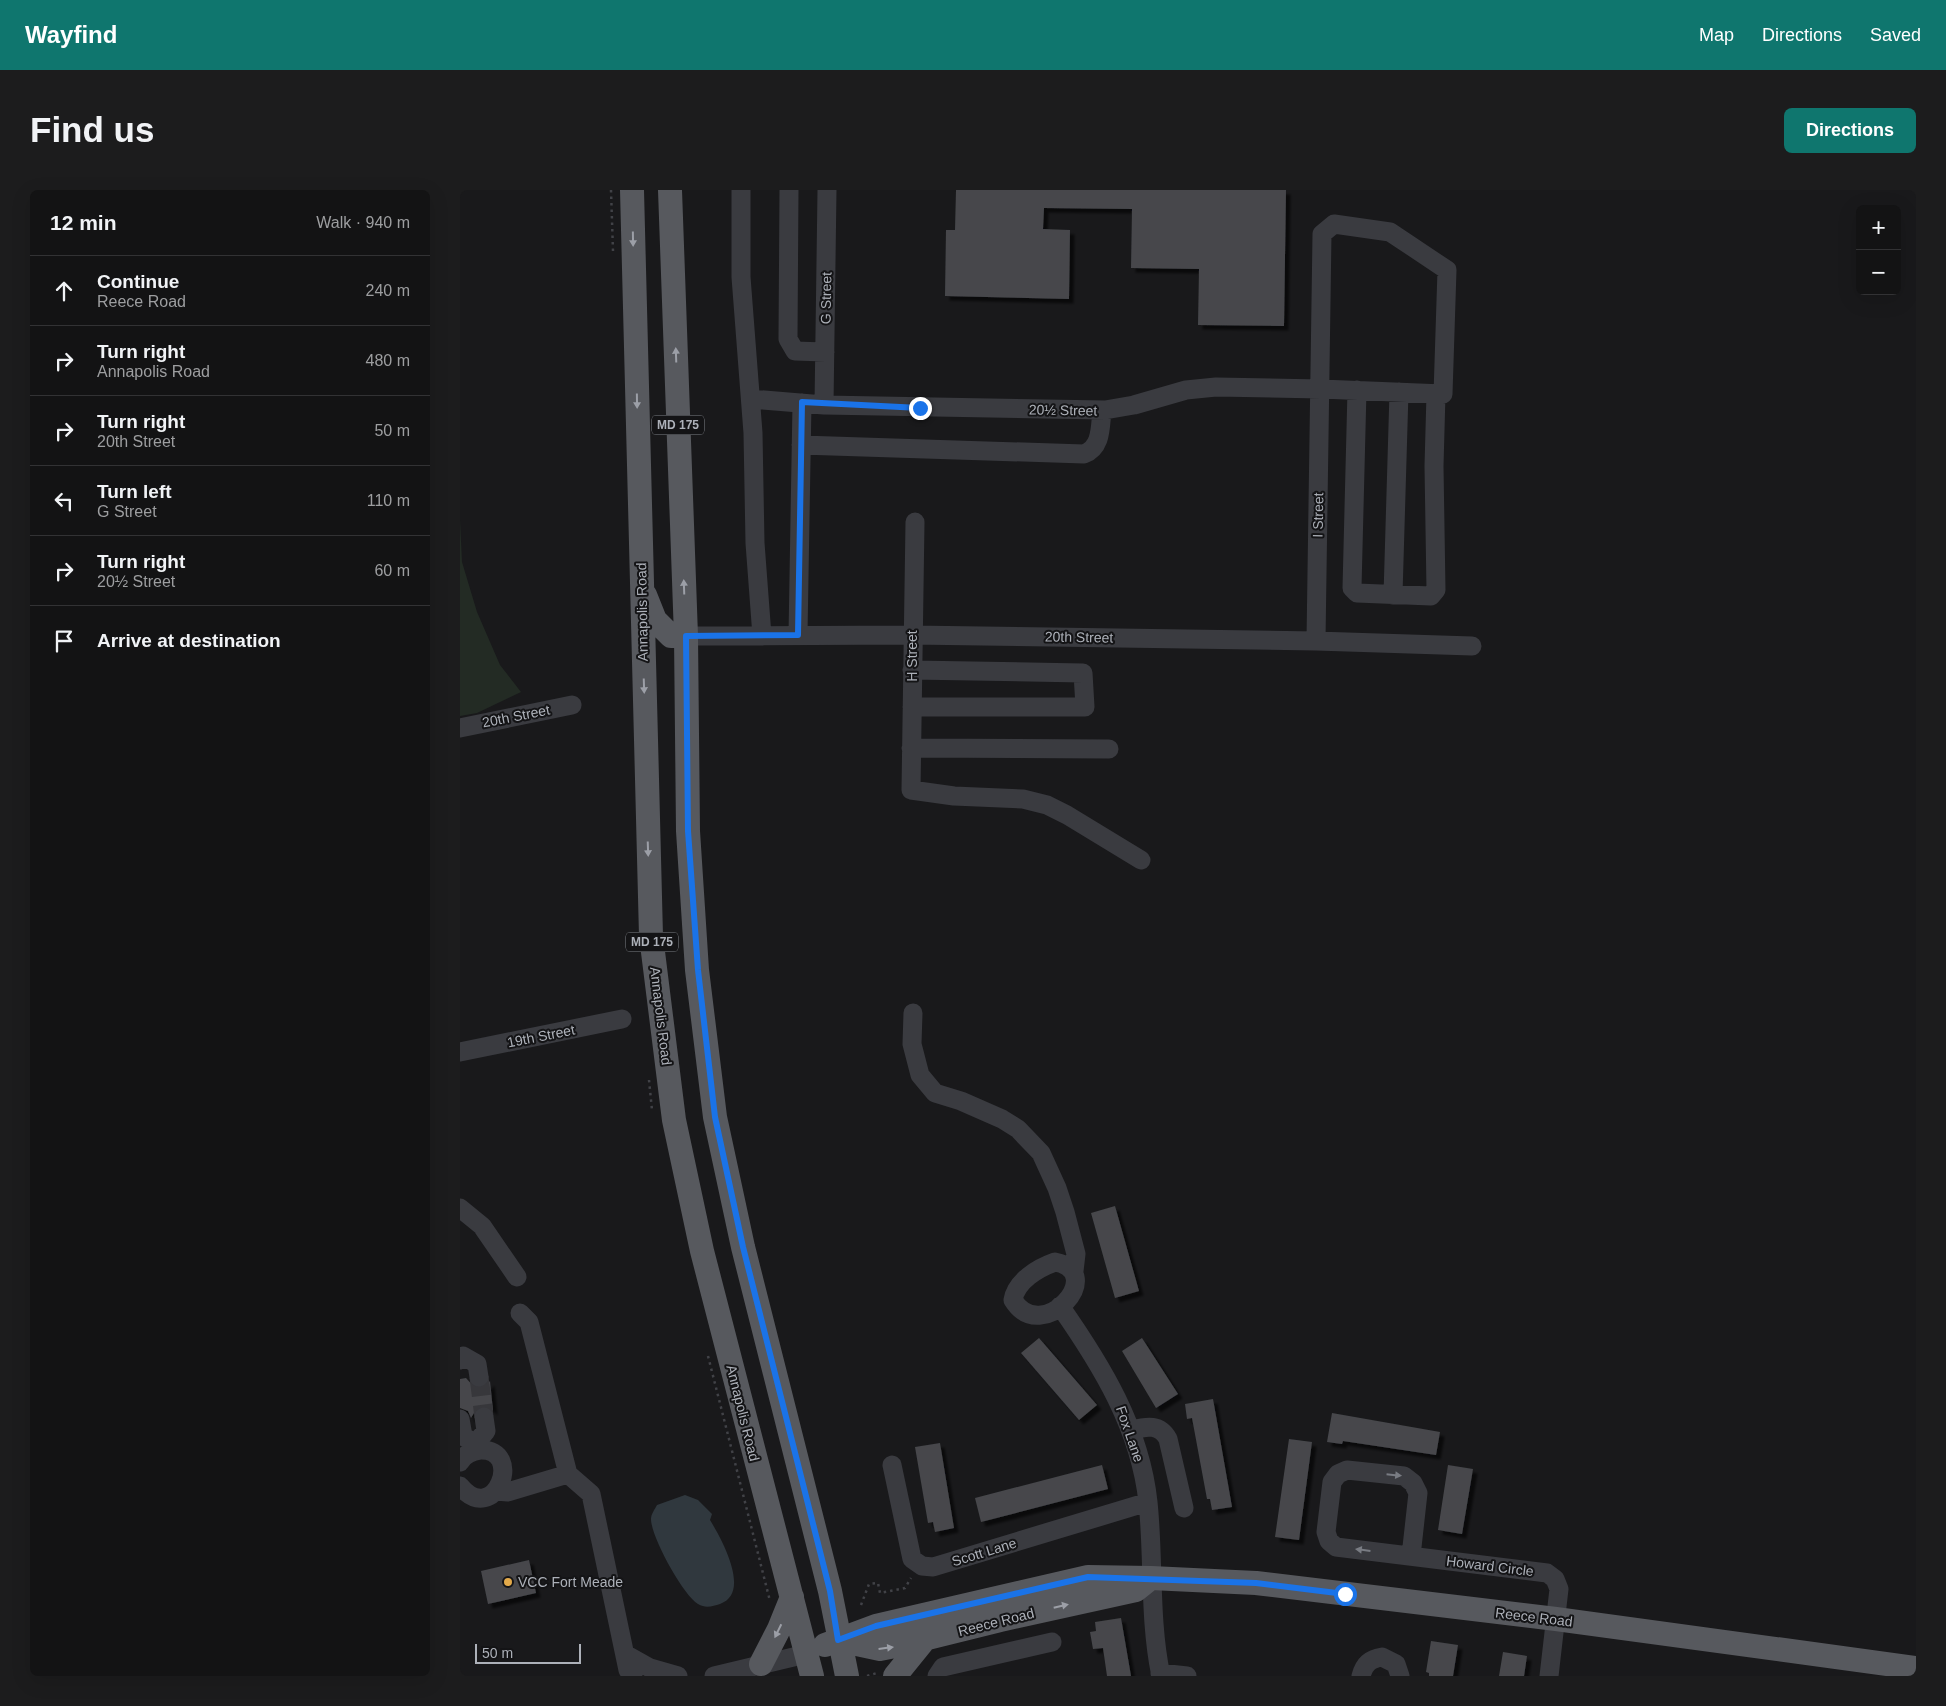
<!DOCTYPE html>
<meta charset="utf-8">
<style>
body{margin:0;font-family:Helvetica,sans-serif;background:#1c1c1d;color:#f1f3f6}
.controls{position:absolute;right:15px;top:15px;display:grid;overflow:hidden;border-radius:8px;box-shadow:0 5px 20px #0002}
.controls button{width:45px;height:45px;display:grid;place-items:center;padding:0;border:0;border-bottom:1px solid #323234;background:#131314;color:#f1f3f6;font:25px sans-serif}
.scale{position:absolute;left:15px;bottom:12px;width:106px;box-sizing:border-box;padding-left:5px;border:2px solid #adb1b9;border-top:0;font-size:14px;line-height:18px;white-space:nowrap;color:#adb1b9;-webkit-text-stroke:4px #141416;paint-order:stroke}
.stop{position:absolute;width:15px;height:15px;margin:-11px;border:4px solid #1a73e8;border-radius:50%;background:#fff}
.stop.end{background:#1a73e8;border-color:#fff;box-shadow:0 1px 5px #0008}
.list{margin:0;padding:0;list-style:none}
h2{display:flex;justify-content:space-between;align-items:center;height:65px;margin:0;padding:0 20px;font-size:21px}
h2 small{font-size:16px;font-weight:400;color:#9d9ea0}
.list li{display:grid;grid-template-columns:32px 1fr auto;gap:15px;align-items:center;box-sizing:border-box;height:70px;padding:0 20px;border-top:1px solid #323234}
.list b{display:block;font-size:19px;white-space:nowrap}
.list p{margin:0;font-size:16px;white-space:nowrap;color:#9d9ea0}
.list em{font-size:16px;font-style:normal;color:#9d9ea0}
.icon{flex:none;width:28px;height:28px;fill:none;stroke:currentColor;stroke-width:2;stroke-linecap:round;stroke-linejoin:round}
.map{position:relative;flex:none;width:1456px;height:1486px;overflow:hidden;border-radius:8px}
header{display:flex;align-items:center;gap:30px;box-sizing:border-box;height:70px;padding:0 25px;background:#0f766e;color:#fff}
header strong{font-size:24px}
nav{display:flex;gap:28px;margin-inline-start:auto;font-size:18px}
.intro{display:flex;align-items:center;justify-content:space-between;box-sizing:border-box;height:120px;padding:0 30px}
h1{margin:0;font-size:35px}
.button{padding:12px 22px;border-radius:8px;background:#0f766e;color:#fff;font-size:18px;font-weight:700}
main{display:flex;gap:30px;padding:0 30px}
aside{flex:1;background:#131314;border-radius:8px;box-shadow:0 5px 20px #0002}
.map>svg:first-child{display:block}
.green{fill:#232b24}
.water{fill:#30383e}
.building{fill:#46474b;filter:url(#shadow)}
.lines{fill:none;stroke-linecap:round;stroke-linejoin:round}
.minor-tunnel{stroke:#37373b;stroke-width:19;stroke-dasharray:19 9;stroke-linecap:butt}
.path{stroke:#414247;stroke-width:2.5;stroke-dasharray:2.5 4;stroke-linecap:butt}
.minor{stroke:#3a3b40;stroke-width:19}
.major{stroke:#57595e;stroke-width:24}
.oneway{fill:#9c9fa7}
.oneway2{fill:#797c83}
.route{stroke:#1a73e8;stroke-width:6}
.poi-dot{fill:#e2a94a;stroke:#141416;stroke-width:2}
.labels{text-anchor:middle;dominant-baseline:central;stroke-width:4;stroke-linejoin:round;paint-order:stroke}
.shield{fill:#141416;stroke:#7f8288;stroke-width:1}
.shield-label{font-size:12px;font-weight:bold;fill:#adb1b9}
.street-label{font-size:14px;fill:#adb1b9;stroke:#141416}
.poi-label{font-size:14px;fill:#adb1b9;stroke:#141416;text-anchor:start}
</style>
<header>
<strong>Wayfind</strong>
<nav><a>Map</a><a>Directions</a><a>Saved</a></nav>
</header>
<div class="intro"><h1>Find us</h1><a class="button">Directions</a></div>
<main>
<aside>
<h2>12 min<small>Walk · 940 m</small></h2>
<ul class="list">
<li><svg class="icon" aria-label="ahead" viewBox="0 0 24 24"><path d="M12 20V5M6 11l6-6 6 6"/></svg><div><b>Continue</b><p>Reece Road</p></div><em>240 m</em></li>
<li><svg class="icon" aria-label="right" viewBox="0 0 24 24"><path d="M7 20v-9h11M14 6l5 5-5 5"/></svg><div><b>Turn right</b><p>Annapolis Road</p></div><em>480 m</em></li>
<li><svg class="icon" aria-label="right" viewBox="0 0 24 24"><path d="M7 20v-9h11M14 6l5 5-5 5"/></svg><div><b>Turn right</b><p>20th Street</p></div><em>50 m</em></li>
<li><svg class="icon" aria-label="left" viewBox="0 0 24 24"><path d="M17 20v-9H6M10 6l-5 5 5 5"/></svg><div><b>Turn left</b><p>G Street</p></div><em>110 m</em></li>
<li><svg class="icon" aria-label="right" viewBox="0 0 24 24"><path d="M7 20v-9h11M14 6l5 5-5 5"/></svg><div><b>Turn right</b><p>20½ Street</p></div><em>60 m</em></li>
<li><svg class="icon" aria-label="arrive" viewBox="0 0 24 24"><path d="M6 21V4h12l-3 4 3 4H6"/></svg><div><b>Arrive at destination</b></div></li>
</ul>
</aside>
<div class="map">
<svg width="1456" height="1486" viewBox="0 0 1456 1486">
<defs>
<filter id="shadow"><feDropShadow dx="4.5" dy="4.5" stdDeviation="1" flood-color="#0009"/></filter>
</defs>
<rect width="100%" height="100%" fill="#19191b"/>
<path class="green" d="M0,330L2,372L17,422L40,475L61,502L17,523L0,526Z"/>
<path class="water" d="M225,1305L238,1310L252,1324L250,1330C261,1348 292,1403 260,1414C253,1416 246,1419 238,1414C223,1405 191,1347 191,1329C191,1324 195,1319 197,1315Z"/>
<path class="building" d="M496,0H826L824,136L738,135L739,79L671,78L672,19L584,18L583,39L610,40L609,109L485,106L486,40H495Z
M655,1016L679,1101L655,1108L631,1023Z
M579,1148L637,1215L619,1230L561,1163Z
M682,1148L718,1204L696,1218L662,1161Z
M6,1188L15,1198L26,1196L30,1191L33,1221L29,1217L22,1216L17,1218L11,1228L8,1221L0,1218V1189Z
M753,1209L772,1317L752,1320L750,1309H747L732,1228L727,1229L725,1214Z
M872,1223L980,1242L976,1265L883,1251L882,1254L867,1252Z
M829,1249L852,1252L839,1350L815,1347Z
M480,1253L494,1338L475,1342L473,1332L468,1333L455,1257Z
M642,1275L648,1299L521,1332L515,1308Z
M988,1275L1013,1279L1002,1344L978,1340Z
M69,1370L76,1403L28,1414L21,1381Z
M661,1428L671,1486H647L643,1458L633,1459L630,1442L636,1441L635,1432Z
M971,1451L998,1455L993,1486H969V1483L966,1482Z
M1043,1462L1067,1466L1064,1486H1039Z"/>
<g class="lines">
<path class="minor-tunnel" d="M19,1187L24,1227"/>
<path class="path" d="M151,0L153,61
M189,890L192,920
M248,1166L310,1411
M401,1415L409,1394L418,1393L420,1403L445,1398L451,1388
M407,1486L417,1483"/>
<path class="minor" d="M281,0V87L293,243L295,353L302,446
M329,0L328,149L335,161L365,162
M897,200L892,398L897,403L971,406L976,400L974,276L976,204
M291,209L364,215L645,220L674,215L726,200L756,197L861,199L983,204L987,80L930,42L874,34L862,44L856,451
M364,215L367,0
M341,255L624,264C642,257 640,237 642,220
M455,332L451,600L494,606L563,609L587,615L607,625L681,670
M933,405L939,202
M338,445L342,213
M226,446L452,445L856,451L1012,456
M452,517H625L623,483L452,480
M0,538L112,515
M451,558L649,559
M453,823L452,854L460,885L475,903L501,911L542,929L558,939L581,963L597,998L605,1022L616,1064L614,1081
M0,862L162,829
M0,1018L22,1036L57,1087
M595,1072C649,1082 582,1157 553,1110C556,1091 578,1078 595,1072Z
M600,1116C642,1176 680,1238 688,1312C694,1369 689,1429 701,1486
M60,1123L69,1132L108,1284L131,1304L168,1480L173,1486
M0,1170L3,1166L17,1174L19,1187
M0,1229L3,1246L15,1254L26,1241L24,1227
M672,1240C687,1236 700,1234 708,1249L724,1318
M0,1272C4,1265 12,1261 20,1260C65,1258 35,1338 0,1296
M432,1275L452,1369L462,1376L473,1377L688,1312
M36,1301L48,1302L108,1284
M951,1366L958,1303L953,1293L944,1286L887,1280L878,1284L872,1292L866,1342L869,1351L876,1357L1087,1383L1095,1389L1099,1399L1089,1486
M165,1464L190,1478L218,1486
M700,1483L727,1486
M254,1486L346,1464
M477,1486L483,1477L592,1452
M901,1486C904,1474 910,1469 922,1467L936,1474L940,1486"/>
<path class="major" d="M172,0L191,746L214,930L242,1061L352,1486
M210,0L226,446L228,641L237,780L255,927L283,1057L370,1401L387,1486
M185,405L195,430L211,446H226
M378,1450L420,1459L435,1456L540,1430L676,1400L686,1392
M365,1455L416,1436L628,1387L691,1388L796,1393L1096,1429L1456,1478
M301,1474L319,1439L332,1407
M435,1486L465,1449"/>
</g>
<defs><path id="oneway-solid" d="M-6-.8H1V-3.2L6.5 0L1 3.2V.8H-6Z" transform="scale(1.25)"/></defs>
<g class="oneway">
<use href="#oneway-solid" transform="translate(173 49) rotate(89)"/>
<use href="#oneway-solid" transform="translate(216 165) rotate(-92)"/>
<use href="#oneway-solid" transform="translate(177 211) rotate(89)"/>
<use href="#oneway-solid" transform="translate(224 397) rotate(-92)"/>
<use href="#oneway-solid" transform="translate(184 496) rotate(88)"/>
<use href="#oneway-solid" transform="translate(188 659) rotate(88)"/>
<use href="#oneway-solid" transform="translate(601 1416) rotate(-13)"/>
<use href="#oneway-solid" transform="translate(318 1441) rotate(116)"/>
<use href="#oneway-solid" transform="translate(426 1458) rotate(-7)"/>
</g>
<g class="oneway2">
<use href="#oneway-solid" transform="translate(934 1285) rotate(6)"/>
<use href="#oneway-solid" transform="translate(903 1360) rotate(-173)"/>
</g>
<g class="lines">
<path class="route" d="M460,218L342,212L338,445L226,446L228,641L238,780L255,927L283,1057L370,1401L378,1450L416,1436L628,1387L796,1393L885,1404"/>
</g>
<circle class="poi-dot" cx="48" cy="1392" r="5"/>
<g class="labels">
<g class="shield">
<rect x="192" y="225.5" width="52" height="19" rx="4"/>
<rect x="166" y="742.5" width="52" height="19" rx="4"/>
</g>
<g class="shield-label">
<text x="218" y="235">MD 175</text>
<text x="192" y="752">MD 175</text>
</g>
<g class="street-label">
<text transform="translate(366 108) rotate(-89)">G Street</text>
<text transform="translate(603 220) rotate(1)">20½ Street</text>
<text transform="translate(858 325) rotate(-89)">I Street</text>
<text transform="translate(182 422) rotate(-91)">Annapolis Road</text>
<text transform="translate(619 447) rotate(1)">20th Street</text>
<text transform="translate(452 466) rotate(-90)">H Street</text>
<text transform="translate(56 526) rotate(-11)">20th Street</text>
<text transform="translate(201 826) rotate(83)">Annapolis Road</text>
<text transform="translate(81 846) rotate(-11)">19th Street</text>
<text transform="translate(283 1223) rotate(76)">Annapolis Road</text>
<text transform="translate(670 1244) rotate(71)">Fox Lane</text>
<text transform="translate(524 1362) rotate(-17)">Scott Lane</text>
<text transform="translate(1030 1376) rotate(7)">Howard Circle</text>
<text transform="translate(1074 1427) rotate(7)">Reece Road</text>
<text transform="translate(536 1432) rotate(-14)">Reece Road</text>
</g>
<g class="poi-label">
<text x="58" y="1392">VCC Fort Meade</text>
</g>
</g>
</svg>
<div class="controls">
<button>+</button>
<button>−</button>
</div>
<div class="scale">50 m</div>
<div class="stop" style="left:885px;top:1404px"></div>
<div class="stop end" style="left:460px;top:218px"></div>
</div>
</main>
